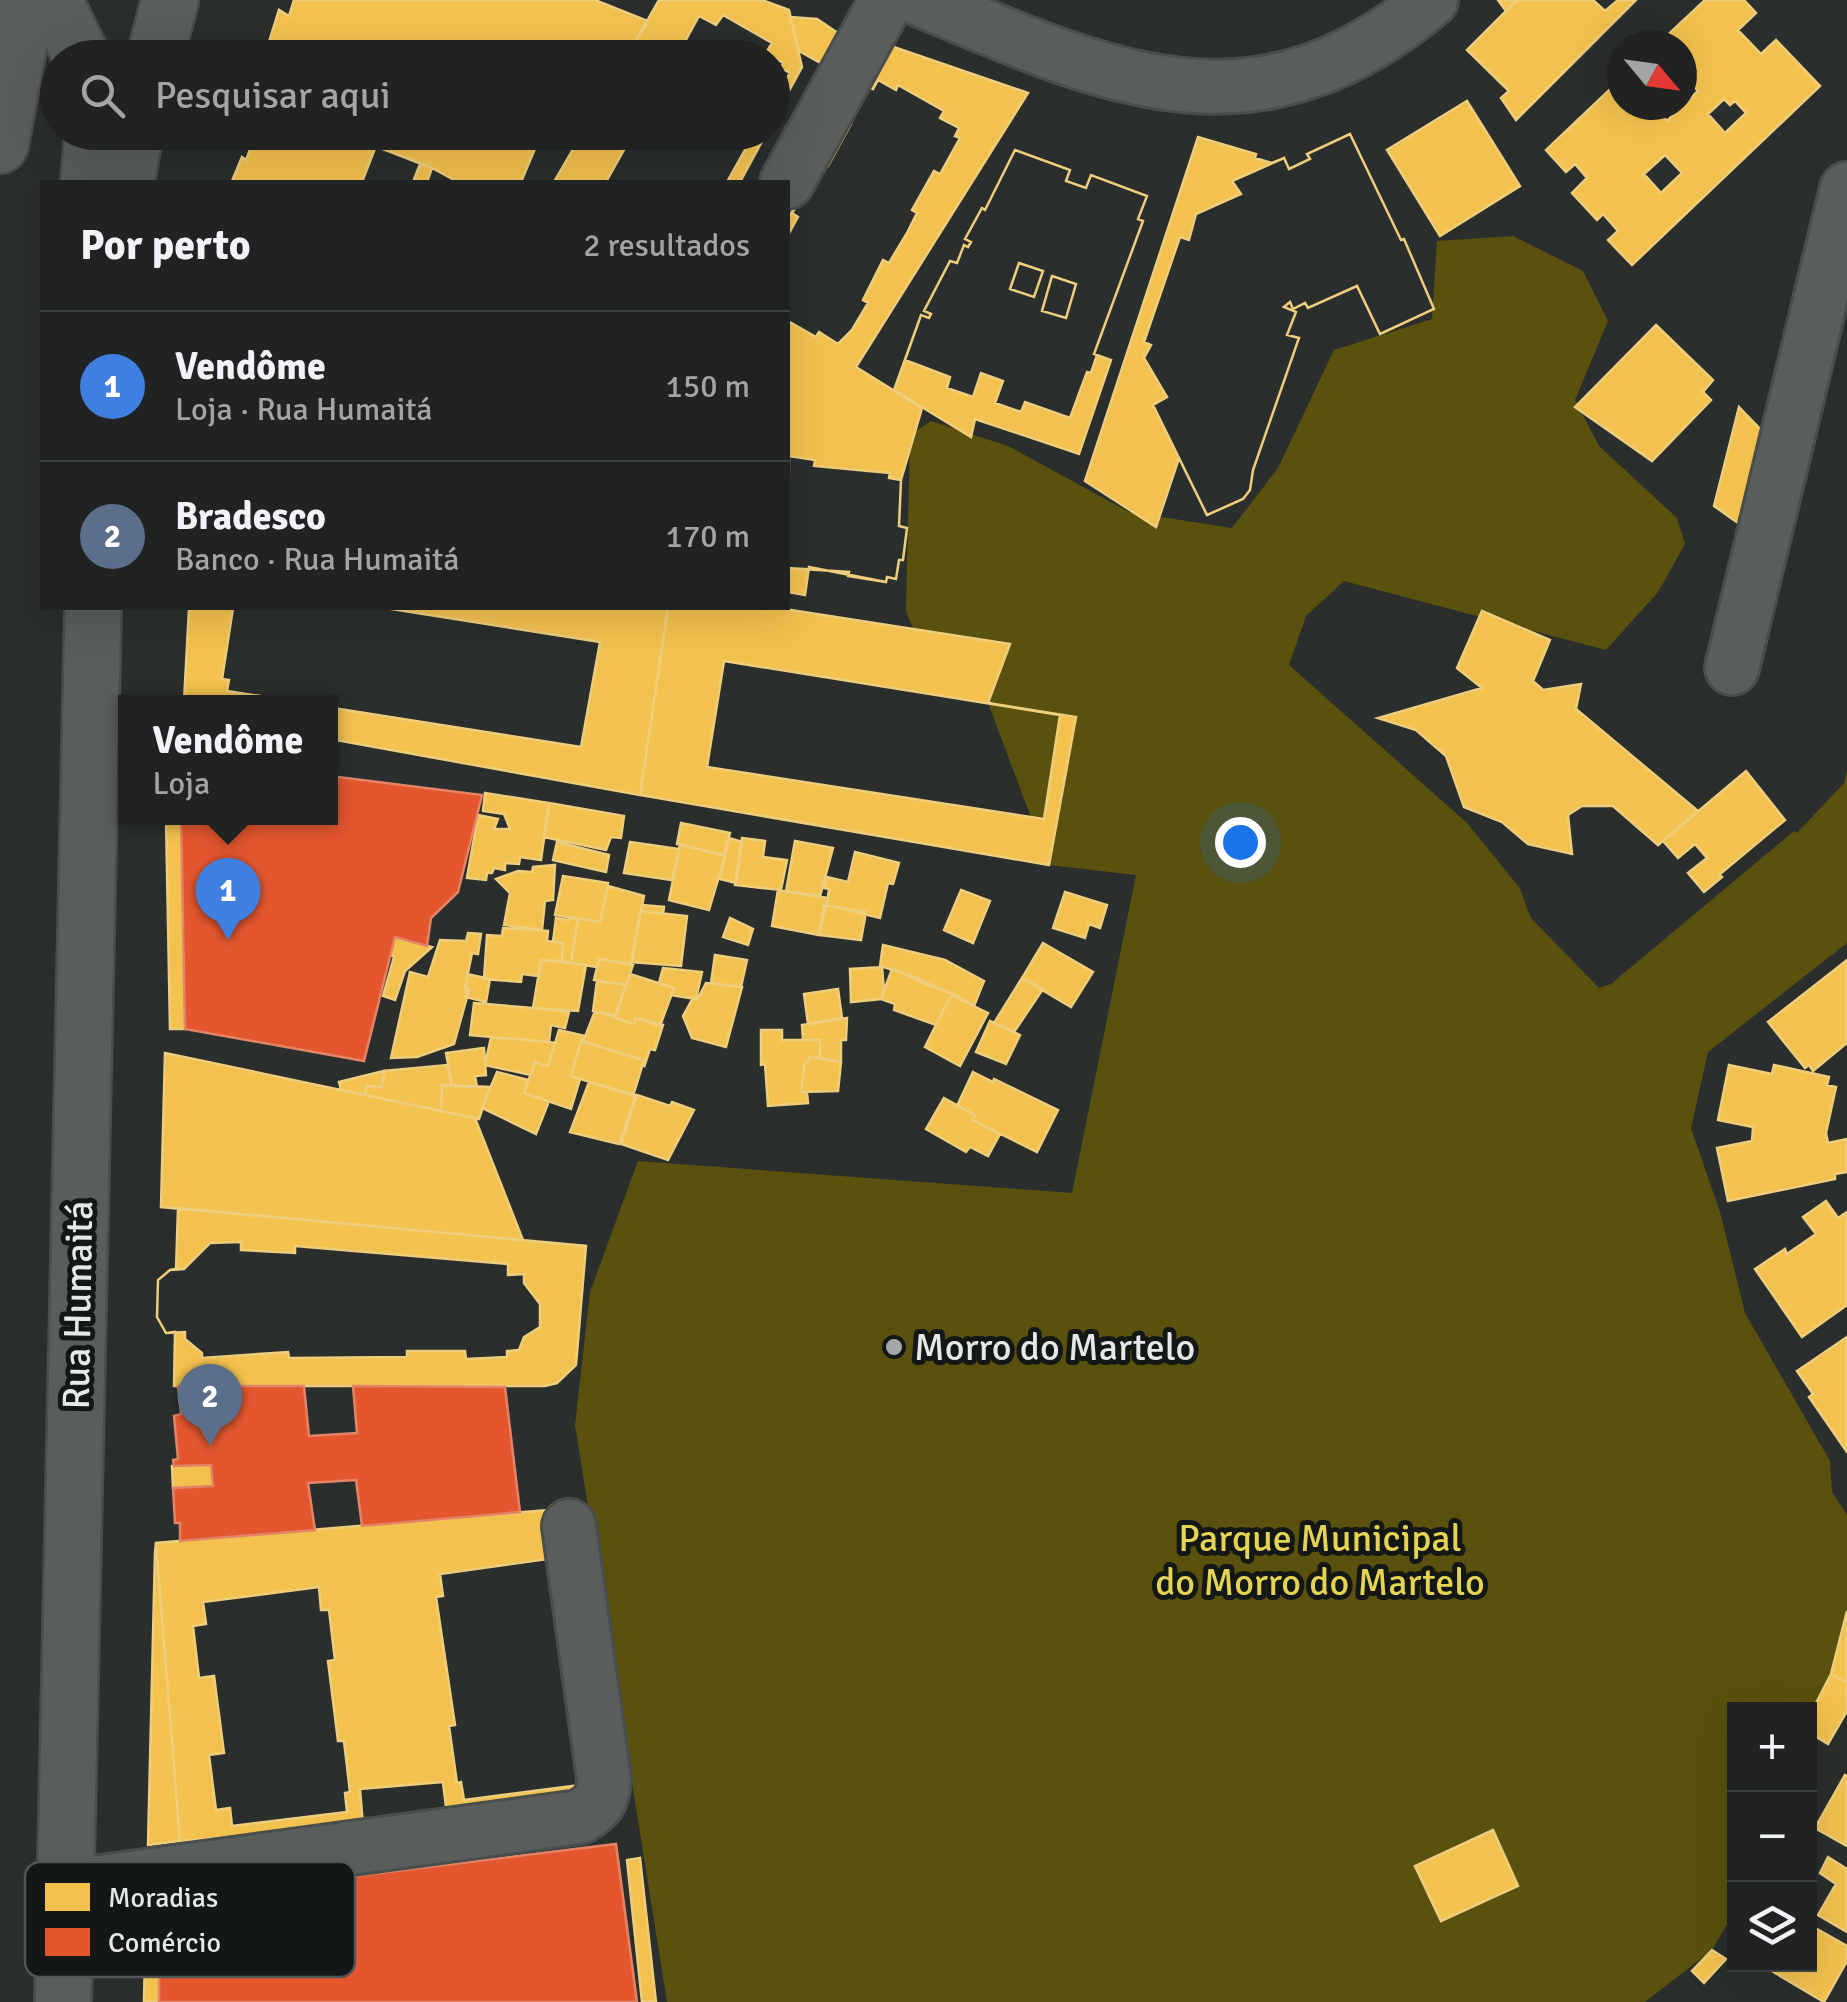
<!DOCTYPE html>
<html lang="pt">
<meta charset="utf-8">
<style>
body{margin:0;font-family:Signika,sans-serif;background:#2d2f2f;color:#f1f3f6}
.controls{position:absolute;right:30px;bottom:30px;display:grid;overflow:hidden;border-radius:0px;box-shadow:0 10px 40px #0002}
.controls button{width:90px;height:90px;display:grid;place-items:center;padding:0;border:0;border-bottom:2px solid #3d4040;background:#202322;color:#f1f3f6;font:50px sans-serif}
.compass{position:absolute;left:1607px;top:30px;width:90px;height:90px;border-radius:50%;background:#202322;box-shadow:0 10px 40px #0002;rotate:119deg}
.you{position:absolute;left:1240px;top:842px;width:35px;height:35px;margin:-25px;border:8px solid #fff;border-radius:50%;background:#1a73e8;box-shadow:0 0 0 15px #1a73e833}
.badge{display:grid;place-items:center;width:65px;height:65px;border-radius:50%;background:#a3a9a7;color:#fff;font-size:32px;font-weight:700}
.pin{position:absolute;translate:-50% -82px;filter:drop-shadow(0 2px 5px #0008)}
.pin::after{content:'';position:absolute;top:52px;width:35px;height:30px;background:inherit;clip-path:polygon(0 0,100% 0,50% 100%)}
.popup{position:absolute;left:118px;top:695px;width:220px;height:130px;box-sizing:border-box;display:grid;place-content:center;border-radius:0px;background:#202322;filter:drop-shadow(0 2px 8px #0005);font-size:32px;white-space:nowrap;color:#a2a4a5}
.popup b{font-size:38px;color:#f1f3f6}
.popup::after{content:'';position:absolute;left:50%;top:100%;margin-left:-20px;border:20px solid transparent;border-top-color:#202322}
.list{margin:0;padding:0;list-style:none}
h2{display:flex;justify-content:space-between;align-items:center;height:130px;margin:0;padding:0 40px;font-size:42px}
h2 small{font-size:32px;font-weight:400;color:#a2a4a5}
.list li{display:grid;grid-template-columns:65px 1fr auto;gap:30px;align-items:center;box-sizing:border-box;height:150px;padding:0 40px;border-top:2px solid #3d4040}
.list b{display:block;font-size:38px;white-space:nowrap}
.list p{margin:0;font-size:32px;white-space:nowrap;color:#a2a4a5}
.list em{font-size:32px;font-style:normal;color:#a2a4a5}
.icon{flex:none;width:55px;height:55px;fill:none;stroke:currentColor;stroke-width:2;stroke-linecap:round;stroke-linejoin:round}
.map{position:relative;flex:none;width:1847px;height:2002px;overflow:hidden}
.search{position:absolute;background:#202322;box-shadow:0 10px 40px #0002;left:40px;top:40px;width:750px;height:110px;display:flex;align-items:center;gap:25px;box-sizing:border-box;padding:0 35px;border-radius:55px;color:#a2a4a5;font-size:38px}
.panel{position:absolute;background:#202322;box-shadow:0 10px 40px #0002;left:40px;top:180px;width:750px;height:430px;border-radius:0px}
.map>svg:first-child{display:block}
.green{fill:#59510d}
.homes{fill:#f2c14e;stroke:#eecd7c;stroke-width:2.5;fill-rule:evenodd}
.shops{fill:#e4572e;stroke:#e48366;stroke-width:2.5}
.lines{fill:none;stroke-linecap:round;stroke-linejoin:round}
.street-casing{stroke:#494d4c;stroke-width:58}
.secondary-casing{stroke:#494d4c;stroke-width:60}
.street{stroke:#595d5c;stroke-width:52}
.secondary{stroke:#595d5c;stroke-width:55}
.poi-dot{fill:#a3a9a7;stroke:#131816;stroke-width:4}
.labels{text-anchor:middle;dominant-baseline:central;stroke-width:10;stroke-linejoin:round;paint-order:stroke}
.street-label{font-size:38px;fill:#e4eae8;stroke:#131816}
.poi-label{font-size:38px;fill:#e4eae8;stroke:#131816;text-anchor:start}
.park-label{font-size:38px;fill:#e5d454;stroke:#131816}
.key{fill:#131816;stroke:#525755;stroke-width:2.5}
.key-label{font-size:28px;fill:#e4eae8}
</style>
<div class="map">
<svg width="1847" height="2002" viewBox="0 0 1847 2002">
<rect width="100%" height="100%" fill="#2a2f2d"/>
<path class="green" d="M1513,236L1583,271L1608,321L1575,400L1599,446L1677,518L1685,544L1658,592L1606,650L1344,581L1306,616L1289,665L1467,823L1519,887L1531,918L1599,988L1611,984L1794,831L1797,833L1844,783L1847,770V943L1708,1052L1691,1128L1720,1212L1745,1313L1830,1461L1832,1492L1847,1515V1611L1831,1674L1810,1715V1710H1734V1912L1712,1950L1645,2002H667L575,1425L590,1292L638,1161L1072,1193L1136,875L1049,865L988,703L996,680C961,663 916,652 906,610L910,435L931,421L1008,446L1129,512L1232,528L1278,468L1334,350L1432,319L1437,241Z"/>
<path class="homes" d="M294,0H595L648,21L626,58H264L279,10L289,16Z
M659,0H762L789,10L802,67L772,122V58H626Z
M1498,0H1517L1506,11Z
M1517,0H1593L1605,11L1618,0H1636L1516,120L1501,98L1509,91L1467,50Z
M1705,0H1744L1756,13L1738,30L1761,54L1776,40L1820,86L1632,265L1608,240L1618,231L1603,214L1597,220L1572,193L1587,178L1575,164L1566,172L1546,150L1622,78V105H1653L1667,121L1698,91L1682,74V45H1657ZM1724,99L1730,105L1735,101L1746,113L1725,133L1708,114ZM1665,155L1682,173L1661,193L1644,174Z
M723,15L772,43L766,53L783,63L781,68L790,73L772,103V58H676L699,16L716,25Z
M790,17L817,19L851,42L835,71L799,51Z
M885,44L1028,93L856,367L922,408L901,480L899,526L907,528L903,560H899L896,579L887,577L886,582L809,567L805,595L788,592V219Z
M878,80L896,90L898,85L944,111L940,118L959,128L955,136L960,138L940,174L934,171L912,210L917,213L907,233L889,263L883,260L863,300L868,303L852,330L838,344L819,332L816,337L788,321V235L798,217L792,213L824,163L828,166L851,124L846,122L865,85L873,89Z
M1467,101L1520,186L1440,236L1387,150Z
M254,132H311L307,142L322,148L329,132H339L376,146L362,182H235L232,181L242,157L246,160L253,142L257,143L260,135Z
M339,132H542L521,182H458L432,168Z
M583,132H767L740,182H554Z
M634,132H749L741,146L746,148L727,182H606Z
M1350,134L1401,240L1404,239L1434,309L1380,334L1357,286L1308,308L1305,303L1293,309L1290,302L1284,307L1296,312L1287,335L1299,338L1253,470L1250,490L1243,499L1207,515L1153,405L1167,397L1144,358L1151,345L1144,342L1180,237L1189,240L1196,214L1241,194L1232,181L1284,158L1289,169L1310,159L1307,154Z
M1350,134L1401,240L1404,239L1434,309L1380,334L1357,286L1308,308L1305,303L1293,309L1290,302L1284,307L1296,312L1287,335L1299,338L1253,470L1250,490L1243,499L1207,515L1179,458L1156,527L1085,481L1198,137L1256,154L1255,158L1272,163L1284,158L1289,169L1310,159L1307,154Z
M1015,150L1070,170L1066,181L1086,188L1091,175L1147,196L1138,219L1143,221L1094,354L1111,360L1079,454L975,419L971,437L894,390L921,315L929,318L931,314L924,311L950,261L957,263L964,245L968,247L971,242L965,239L982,208L985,210ZM1019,263L1043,271L1034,297L1010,289ZM1052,276L1076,284L1066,318L1042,311Z
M1015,150L1070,170L1066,181L1086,188L1091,175L1147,196L1138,219L1143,221L1094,354L1097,355L1091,373L1087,372L1070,418L1025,402L1021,412L995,403L1003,381L981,373L973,397L947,388L950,377L905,360L921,315L929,318L931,314L924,311L950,261L957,263L964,245L968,247L971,242L965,239L982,208L985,210ZM1019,263L1043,271L1034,297L1010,289ZM1052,276L1076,284L1066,318L1042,311Z
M420,164L432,168L427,182H413Z
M1656,325L1713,380L1703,392L1711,400L1652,461L1575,407Z
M1739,407L1768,437L1745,528L1714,506Z
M789,456L815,460L814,466L890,473L889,478L901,480L899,526L907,528L903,560H899L896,579L887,577L886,582L848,576L849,572L788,568Z
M189,608H668L640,795L330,739V702H184Z
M233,608H385L600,642L581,747L333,708L330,702H299L227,691L229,680L222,679Z
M668,608H778L1010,644L988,703L1076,717L1049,865L640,795Z
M1482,611L1550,640L1533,681L1543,690L1581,684L1576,709L1698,811L1658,845L1613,806H1582L1568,815L1572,854L1528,844L1502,822L1464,807L1446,756L1416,730L1378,718L1482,688L1457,668Z
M724,661L1060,715L1044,819L707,767Z
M1746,771L1785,820L1720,874L1722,877L1704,892L1688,873L1707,858L1695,844L1678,858L1663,841Z
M485,793L549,803L541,860L520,857L519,864L505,863V870L494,868L492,873H487L486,880L467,878L478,815L498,819L494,829H510L504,814L483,811Z
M549,803L624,816L621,838L611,837L606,850L544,837Z
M330,817L384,826L383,832L391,834L383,876L362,873L350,937L335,935L326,985H332L323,1026L315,1024L310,1046L223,1031L227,1007L209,1004L215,968L226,970L232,936L224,935L227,916L213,913L220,874L233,876L237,851L212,846L217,818Z
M166,818H181L185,1029H170Z
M681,823L730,833L724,855L677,844Z
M729,838L742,842L736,883L720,879Z
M742,838L765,841L763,857L787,860L781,890L735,885Z
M795,841L833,848L820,896L786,891Z
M557,842L609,855L606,872L553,860Z
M630,842L679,849L672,880L624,873Z
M680,844L725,856L709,910L669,900Z
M855,852L899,863L893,884L888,883L880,918L827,905L829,889L824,888L827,877L848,882Z
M555,865L553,900L545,901L542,930L504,925L510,893L496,879L518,871L532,872L533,867Z
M563,876L608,883L600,922L555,915Z
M608,886L644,896L631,964L599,959L597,967L571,963L578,918L600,922Z
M778,890L828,898L819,935L772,926Z
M961,890L990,901L973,943L944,930Z
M1065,892L1107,905L1100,928L1089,924L1085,938L1053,928Z
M642,905L664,907L663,914L641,911Z
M824,905L866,912L861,940L819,935Z
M640,911L687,916L681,966L632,962Z
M569,917L578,918L571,963L562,961L563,943L553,942L556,918L569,920Z
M730,918L753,929L748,945L723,937Z
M503,928L548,931L547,941L563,943L562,961L541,960L539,976L522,974L521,982L484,979L487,935L502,936Z
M468,933L481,934L478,954L472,953L465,988L469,990L454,1044L417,1057L391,1058L410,972L428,977L440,940L466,941Z
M395,937L432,947L405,971L395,1000L383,996L394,957L390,955Z
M1043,943L1093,972L1071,1007L1022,978Z
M883,945L945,960L984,981L974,1006L956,995L917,981L918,978L880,966Z
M715,955L747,960L741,987L711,983Z
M599,959L633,965L626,985L594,980Z
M541,960L586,965L578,1011L533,1008Z
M1847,960V1043L1813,1071L1809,1065L1805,1068L1768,1022Z
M882,967L884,990L881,999L851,1002L850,969Z
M663,968L702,972L696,999L671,995L674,988L659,983Z
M892,969L956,995H951L936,1025L894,1010L895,1004L881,999Z
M467,974L490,979L486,1002L466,997Z
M630,974L674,988L660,1026L636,1018L634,1024L615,1018Z
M1022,978L1043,989L1014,1032L994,1023Z
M597,981L626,985L615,1015L593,1011Z
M706,983L742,987L726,1047L692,1038L683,1016L693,998L697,1000Z
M838,989L842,1018L808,1024L804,994Z
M951,995L988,1013L960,1066L925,1047Z
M474,1003L533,1008L569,1012L565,1028L551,1025L549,1042L470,1035Z
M595,1011L634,1024L636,1018L663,1025L655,1050L650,1049L644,1067V1060L583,1042Z
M847,1018L846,1040H841V1062L820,1058V1040H803L802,1025Z
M990,1021L1020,1035L1006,1064L976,1052Z
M559,1030L585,1036L581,1041L571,1076L580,1079L571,1109L524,1093L535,1062L548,1066Z
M761,1030H782V1040H820V1058L809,1057L808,1062H805L801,1092L807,1093L808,1103L768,1106L765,1064L761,1065Z
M491,1037L549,1042L555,1043L548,1066L535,1062L531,1075L485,1065Z
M581,1041L644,1060L633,1096L571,1076Z
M484,1048L486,1075L475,1076L477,1087L452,1086L446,1053Z
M165,1053L475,1118L523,1240L161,1207Z
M809,1057L841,1062L838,1091L801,1092L805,1062H808Z
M447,1065L452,1086L442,1085L441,1111L365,1095L367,1086L382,1087L384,1071Z
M1729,1065L1772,1074L1774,1065L1829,1077L1827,1085L1836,1087L1826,1133L1828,1143L1847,1139V1172L1835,1174V1179L1728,1201L1717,1148L1752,1141L1753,1127L1718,1120Z
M384,1071L382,1087L367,1086L365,1095L341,1090L339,1082Z
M497,1072L528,1080L524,1093L549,1101L536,1134L482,1108Z
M973,1072L993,1082L994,1079L1058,1110L1037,1152L973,1120L975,1115L957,1106Z
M589,1082L636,1095L619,1144L570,1132Z
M442,1085L490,1087L479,1119L441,1111Z
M637,1095L670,1106L672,1102L694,1110L668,1160L621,1144Z
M944,1098L975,1115L973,1120L1000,1134L988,1156L970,1147L966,1152L926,1129Z
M1826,1201L1838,1218L1847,1212V1305L1802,1337L1755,1269L1785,1249L1787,1254L1816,1234L1803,1217Z
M178,1208L586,1246L576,1365L557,1383L545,1386H174L175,1332L166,1333L157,1317L158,1280L170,1270L176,1269Z
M241,1242V1250L295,1253V1246L508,1264V1275L524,1274V1283L540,1304V1327L524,1337L519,1350L507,1351V1357L466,1359L465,1351H407V1357L289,1358L288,1352L202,1358V1353L185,1339V1332L166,1333L157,1317L158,1280L170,1270L184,1269L210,1243Z
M1847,1337V1452L1809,1397L1813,1394L1797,1371Z
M211,1465L213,1486L173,1488L172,1466Z
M560,1509L583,1795L446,1807L443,1782L360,1789L363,1825L180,1841L156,1543Z
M156,1543L180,1841L148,1845L155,1552Z
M555,1558L580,1785L464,1800L461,1782L457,1783L449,1726L455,1725L436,1597L443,1596L440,1574Z
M319,1587L321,1610H329L335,1660L328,1661L338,1741H344L350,1792L345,1793L347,1812L232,1826L230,1808L216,1810L209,1755L224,1753L214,1676L199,1678L193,1626L206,1624L203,1602Z
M1847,1611V1683L1831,1674Z
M1831,1674L1847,1683V1711L1828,1744L1810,1733V1715Z
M1845,1775L1847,1776V1846L1815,1828Z
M1493,1830L1518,1886L1441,1921L1415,1866Z
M1828,1857L1847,1869V1932L1818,1915L1836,1884L1820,1873Z
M640,1858L656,2002H642L627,1860Z
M160,1900L159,2002H144L146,1902Z
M592,1901V1931H603L602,1955L592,1954V1967H604L602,2002H376L373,1923L479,1917Z
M1810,1925L1847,1946V1961L1824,2002L1765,1967L1766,1964H1810Z
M268,1930L267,2002H159L160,1944H188V1940Z
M1712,1950L1726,1959L1704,1983L1692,1971Z"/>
<path class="shops" d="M330,776L482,795L458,892L431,918L427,946L395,937L364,1061L185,1029L181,818H330Z
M178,1386H304L309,1436L357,1433L353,1386L505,1387L520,1512L362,1526L356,1480L308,1483L315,1530L180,1541V1523H175L173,1488L213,1486L211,1465L174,1466L173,1460L178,1459L174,1416L181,1414Z
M616,1844L637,2002H159L160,1900Z"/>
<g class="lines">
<defs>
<path id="street" d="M921,0C1107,78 1255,148 1431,0
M787,182L887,0
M1732,668L1847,189
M65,1887L580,1817C598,1806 603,1800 604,1779L569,1526"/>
<path id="secondary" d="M54,0L82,58
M155,58L170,0
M0,145L27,0
M89,182L93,132
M126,182L135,132
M63,2002L93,608"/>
</defs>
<use href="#street" class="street-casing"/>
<use href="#secondary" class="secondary-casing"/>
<use href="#street" class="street"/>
<use href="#secondary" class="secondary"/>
</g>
<circle class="poi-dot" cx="894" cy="1347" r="10"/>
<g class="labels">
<g class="street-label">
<text transform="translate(78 1305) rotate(-89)">Rua Humaitá</text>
</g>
<g class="poi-label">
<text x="914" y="1347">Morro do Martelo</text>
</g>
<g class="park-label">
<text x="1320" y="1538">Parque Municipal<tspan x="1320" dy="44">do Morro do Martelo</tspan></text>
</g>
</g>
<rect x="25" y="1862" width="330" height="115" rx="15" class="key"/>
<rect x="45" y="1883" width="45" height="28" fill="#f2c14e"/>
<rect x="45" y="1928" width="45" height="28" fill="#e4572e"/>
<g class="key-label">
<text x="108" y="1907">Moradias</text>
<text x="108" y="1952">Comércio</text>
</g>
</svg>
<div class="controls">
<button>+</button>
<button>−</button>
<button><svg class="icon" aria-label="layers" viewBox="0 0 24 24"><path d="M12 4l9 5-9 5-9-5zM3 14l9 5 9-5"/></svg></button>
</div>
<svg class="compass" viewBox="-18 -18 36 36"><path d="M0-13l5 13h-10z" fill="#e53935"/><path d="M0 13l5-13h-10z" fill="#a2a4a5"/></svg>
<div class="you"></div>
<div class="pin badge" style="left:228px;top:940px;background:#3f7fe0">1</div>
<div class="popup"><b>Vendôme</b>Loja</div>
<div class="pin badge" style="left:210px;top:1446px;background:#5c6f8a">2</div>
<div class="search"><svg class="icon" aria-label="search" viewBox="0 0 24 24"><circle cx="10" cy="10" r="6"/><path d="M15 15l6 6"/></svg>Pesquisar aqui</div>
<section class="panel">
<h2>Por perto<small>2 resultados</small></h2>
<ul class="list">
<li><span class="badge" style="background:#3f7fe0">1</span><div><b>Vendôme</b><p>Loja · Rua Humaitá</p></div><em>150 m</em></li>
<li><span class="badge" style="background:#5c6f8a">2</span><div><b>Bradesco</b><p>Banco · Rua Humaitá</p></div><em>170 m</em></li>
</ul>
</section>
</div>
